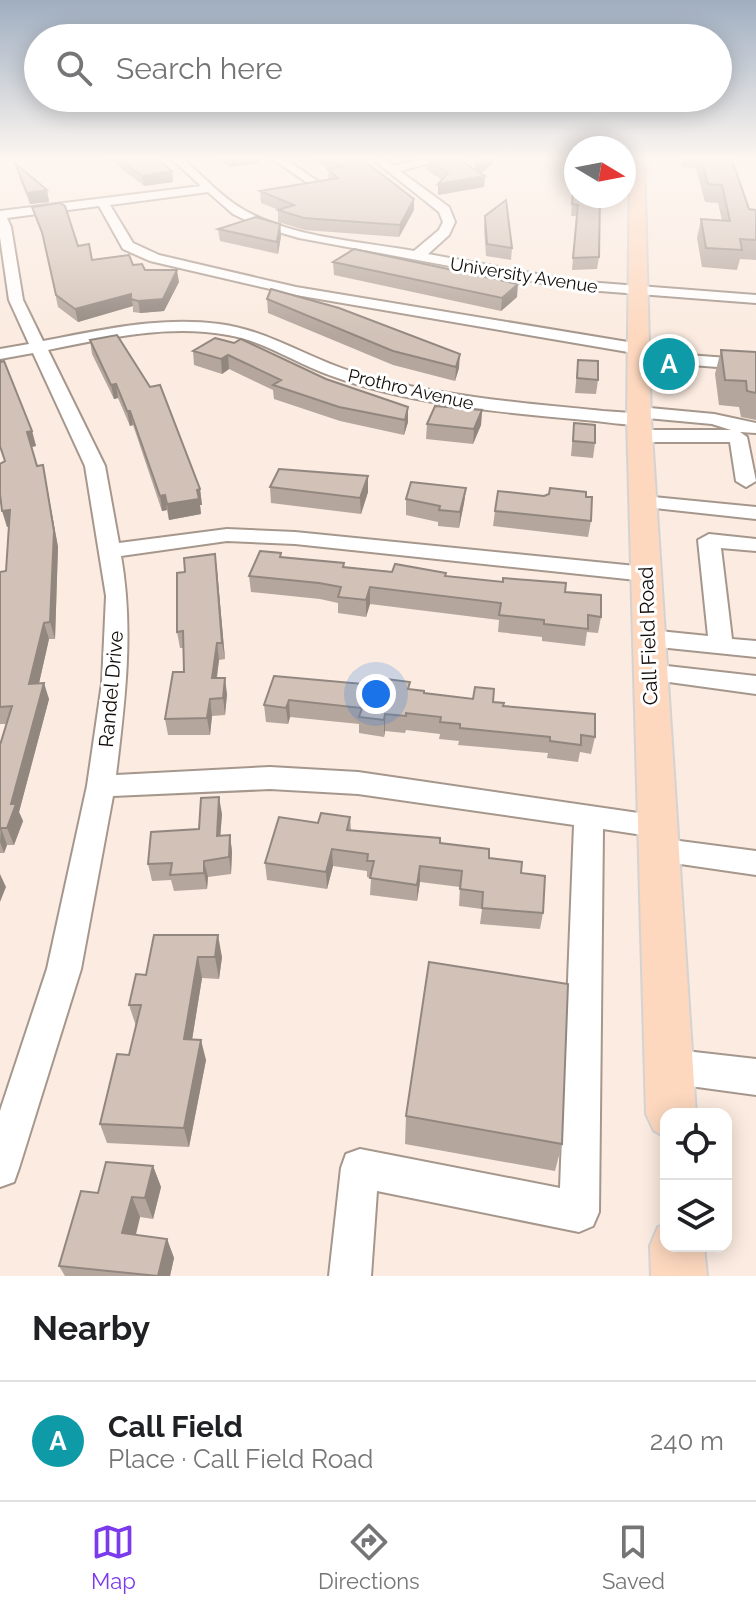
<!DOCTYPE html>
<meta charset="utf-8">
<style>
body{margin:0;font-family:Raleway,sans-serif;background:#f6f6f6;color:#202124}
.controls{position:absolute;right:24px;bottom:24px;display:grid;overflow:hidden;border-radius:16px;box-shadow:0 4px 20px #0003}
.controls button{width:72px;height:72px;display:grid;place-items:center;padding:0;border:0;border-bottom:2px solid #e0e0e0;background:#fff;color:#202124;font:40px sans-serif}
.compass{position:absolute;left:564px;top:136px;width:72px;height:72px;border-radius:50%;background:#fff;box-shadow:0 4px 20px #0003;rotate:100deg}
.you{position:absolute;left:376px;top:694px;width:28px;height:28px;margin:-20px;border:6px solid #fff;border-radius:50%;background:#1a73e8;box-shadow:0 0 0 12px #1a73e833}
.badge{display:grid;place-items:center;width:52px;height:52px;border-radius:50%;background:#7c3aed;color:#fff;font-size:26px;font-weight:700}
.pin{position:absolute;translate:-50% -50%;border:4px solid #fff;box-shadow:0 2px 8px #0006}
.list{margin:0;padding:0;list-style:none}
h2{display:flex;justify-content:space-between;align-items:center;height:104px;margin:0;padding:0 32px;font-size:34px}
h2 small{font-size:26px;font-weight:400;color:#757577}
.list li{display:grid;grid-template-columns:52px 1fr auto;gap:24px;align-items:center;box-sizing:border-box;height:120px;padding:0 32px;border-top:2px solid #e0e0e0}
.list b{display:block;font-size:30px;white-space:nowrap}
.list p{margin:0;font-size:26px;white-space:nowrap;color:#757577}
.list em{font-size:26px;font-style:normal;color:#757577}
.icon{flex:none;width:44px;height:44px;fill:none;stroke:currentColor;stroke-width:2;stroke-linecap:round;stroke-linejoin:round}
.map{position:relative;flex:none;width:756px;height:1276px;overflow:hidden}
.search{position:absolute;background:#fff;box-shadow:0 4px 20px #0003;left:24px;right:24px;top:24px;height:88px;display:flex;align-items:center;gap:20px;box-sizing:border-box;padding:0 28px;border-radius:44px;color:#757577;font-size:30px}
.sheet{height:224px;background:#fff}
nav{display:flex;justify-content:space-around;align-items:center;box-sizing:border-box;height:112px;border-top:2px solid #e0e0e0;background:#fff;font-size:22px;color:#757577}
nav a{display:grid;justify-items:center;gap:4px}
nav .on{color:#7c3aed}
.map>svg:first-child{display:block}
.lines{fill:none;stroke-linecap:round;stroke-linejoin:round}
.minor-casing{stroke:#a6978d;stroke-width:4}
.major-casing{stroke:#d4d3d3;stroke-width:4}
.minor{fill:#fff;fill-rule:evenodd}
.major{fill:#fdd8bf;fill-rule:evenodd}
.wall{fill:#b4a69d}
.shaded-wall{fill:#92877f}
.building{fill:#d1c1b6;stroke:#92877f;stroke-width:2}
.labels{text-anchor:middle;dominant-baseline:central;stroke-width:6;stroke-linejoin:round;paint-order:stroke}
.far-street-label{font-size:18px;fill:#100b08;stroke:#fff}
.street-label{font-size:20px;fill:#100b08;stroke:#fff}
</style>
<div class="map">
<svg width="756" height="1276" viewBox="0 0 756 1276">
<rect width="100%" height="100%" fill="#fbebe0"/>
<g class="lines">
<defs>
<path id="minor" d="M170,157H181C201,174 221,197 244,210C293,238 359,241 414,251L439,230L443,222L439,212L370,157H382L393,166L433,157H453L400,171L449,207L455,222L449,235L428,254L574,281L756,295V303L574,289L299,238L258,226L233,214L208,192L110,205L133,243L159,255L296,287L640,344L646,346V352L756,360V370L640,361L634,359V353L296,295L150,261L123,249L99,206L7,218L11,227L23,300L43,341C100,330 161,316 219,324C268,330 309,359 356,373C436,396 520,403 603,411L631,413L633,408L639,407L714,414L756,423V433L740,432L747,437L756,481L746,487L736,481L730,442H640L631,436L640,430H731L712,424L647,418L645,423C627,427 604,421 585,420C500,412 409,405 329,375C295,363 264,341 228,335C169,324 106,338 48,350L105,466L119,543L227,529L295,532L646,567L657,574L646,581L295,544L227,541L121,556C134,629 125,701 116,775L270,767L358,772L666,817L671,825L666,833L656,837L603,829L599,1212L593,1226L579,1232L377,1191L371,1276H329L341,1168L346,1154L360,1149L560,1188L574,825L358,794L270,789L113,796L81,969L19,1168L14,1182L0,1187V1111L47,969L87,786L102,683L106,596L85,466L33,353L0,359V349L29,344L9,300L0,237V211L201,186Z
M270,157H282L319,182L309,184Z
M643,496L756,507V519L636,506L633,502Z
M709,534L756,539V551L721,548L732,639L756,641V657L649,646L641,644L637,638L641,632L649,630L708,636L698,540Z
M649,664L756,676V694L640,678L637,672L640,666Z
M657,838L756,851V875L646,859L642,850L646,841Z
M668,1049L756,1059V1095L668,1083L655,1078L650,1066L655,1054Z"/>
<path id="major" d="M630,157H644L651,419L696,1114H666V1137L654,1131L646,1114L627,419Z
M666,1224V1246H704L707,1276H651L650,1246L658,1227Z"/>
</defs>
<use href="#minor" class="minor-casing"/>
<use href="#major" class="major-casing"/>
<use href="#minor" class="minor"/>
<use href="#major" class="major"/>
</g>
<path class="wall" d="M106,157H155L172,171L173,182L144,186Z
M213,157H260V163L230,167Z
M312,157H359L414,210L399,237L305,230L278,222V210H279L261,203L260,191L328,179L329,169Z
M576,157L599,257L597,269L572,270L576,216H571Z
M681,157H732L749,209L756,210V260L740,259L737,270L702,267L697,238L701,219L722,220L718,203L705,202L696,168L682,167Z
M428,159L474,170L475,168L485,176L484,187L438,195V184L442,180L427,170Z
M15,163L47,190L49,202L30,204L18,174Z
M32,207L92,260L133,265L179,282L164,311L140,313L133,312V306L78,322L58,307L45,243L35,217Z
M485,216L512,248L511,260L486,256L484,228Z
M280,224L281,236L278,254L220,241L218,229Z
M333,262L517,297L501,311L334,275Z
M267,299L459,368L455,381L393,365L268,313Z
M215,338L408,422L404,435L340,421L274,399L273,390L229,369L222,374L194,365L193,351Z
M90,340L200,489L202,505H200L201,514L169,520L167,510L162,511L133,425L130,426L118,398L114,399L92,354Z
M721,350L756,352V420L741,417L739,407L719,405L715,374Z
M578,360L598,380L596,394L575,393Z
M482,410L481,425L473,444L426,439L427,424Z
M574,423L595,443L593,458L571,456Z
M32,431L36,446L32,447L37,466L43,465L58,547L55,639H49L39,683L49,699L19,812L23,821L14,845H7L4,853H0V745L7,724H0V572L6,571L9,526L7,527L4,461Z
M270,487L368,492L361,514L271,503Z
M466,488L464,503L459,528L438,526V522L406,515V499Z
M544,496L586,497L591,521L588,537L493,526L495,511Z
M281,553V557L344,567L446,576L565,592L601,617L598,633L587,632L585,646L542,641V637L498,632L499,620L370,604L366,617L338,613V603L320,599L251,592L249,576Z
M217,570L225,659L219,660L217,678L227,694L225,715L212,716L210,735H168L165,719L184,672V648H180L177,632Z
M274,676L410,689L424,693L493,702L595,737L591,754L580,752L578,762L547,758L548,753L458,745L459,741L439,739L440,734L406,730L405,733L385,731L384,737L359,733V724L290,717L288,724L266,722L264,705Z
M222,814L220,836L230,835L232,852L231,874L208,877L207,889L174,891L171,880L152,881L148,864Z
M350,817L351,830L440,843L489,858L521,873L543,913L540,929L480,924L482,909L459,906L460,887L420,882L417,901L370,895L371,878L367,877V871L333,866L327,889L267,880L265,863L318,823Z
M154,935L222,957L219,979L202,978L192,1039L206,1060L189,1147L107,1143L100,1124L129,1055L136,1026L129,1005L146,975Z
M406,1116L562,1144L555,1171L405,1144Z
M153,1166L161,1187L153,1219L140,1217L136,1235L167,1239L174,1258L170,1276H65L59,1266L98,1193Z"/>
<path class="shaded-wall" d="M229,157H260V163L230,167Z
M488,157H501L475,178L485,176L484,187L438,195V184L474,178L475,168Z
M172,171L173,182L144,186L142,176Z
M47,190L49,202L30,204L27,193Z
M414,199V210L399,237L400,225Z
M280,224L281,236L278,254L277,242Z
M177,270L179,282L164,311L140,313L138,301Z
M518,284L517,297L501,311L502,298Z
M131,294L133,306L78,322L75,309Z
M460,354L459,368L455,381L456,367Z
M228,355L229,369L222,374L221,359Z
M116,384L118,398L114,399L111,385Z
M408,407V422L404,435L405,420Z
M482,410L481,425L473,444L474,429Z
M127,411H130L133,425L130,426Z
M32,431L36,446L31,447L27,432Z
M43,465L58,547L55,639L50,622Z
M368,476V492L361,514L360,498Z
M466,488L464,503L459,528L460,512Z
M200,489L202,505H200L201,514L169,520L167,504Z
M165,495L167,510L162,511L160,496Z
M10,510L15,525L7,527L2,511Z
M215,554L217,570L225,659L222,643Z
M370,587V604L366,617V600Z
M44,623L49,639L35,701L29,684Z
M217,643L219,660L214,695L212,678Z
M225,678L227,694L225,715L223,698Z
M44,683L49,699L19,812L23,821L14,845L7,828L11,804Z
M210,699L212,716L210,735L207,718Z
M289,700L290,717L288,724L286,708Z
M385,714V731L384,737V720Z
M219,797L222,814L219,853L217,836Z
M1,828L7,845L4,853L0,842Z
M230,835L232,852L231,874L229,857Z
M332,849L333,866L327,889L326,872Z
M204,861L208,877L207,889L204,873Z
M420,866V882L417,901V885Z
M0,874L6,887L0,902Z
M218,935L222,957L219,979L215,957Z
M198,957L202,978L189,1059L184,1039Z
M201,1040L206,1060L189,1147L184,1128Z
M153,1166L161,1187L153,1219L145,1198Z
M132,1197L140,1217L131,1253L122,1233Z
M167,1239L174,1258L170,1276H158Z"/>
<path class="building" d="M118,157H155L172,171L142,176Z
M327,157H359L414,199L400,225L304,218L278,210L294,205L260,191L338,178L328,169L341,167Z
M446,157H454L485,176L438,184L448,173L428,159Z
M479,157H488L475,168Z
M701,157H731L749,209L756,210V240L740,239L742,250L706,248L701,219L730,221L722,185L708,184Z
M576,159V196H600L599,257L573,258L578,205L572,204Z
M15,163L47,190L27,193Z
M506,200L512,248L487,244L485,216Z
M60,203L65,206L78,246L89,244L92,260L129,255L133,265L142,264L145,270H177L163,299L138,301L131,299V294L75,309L56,295L42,232L32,207Z
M256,217L280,224L277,242L218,229Z
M354,249L518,284L502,298L333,262Z
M271,289L339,308L460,354L456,367L393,351L267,299Z
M117,335L150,387L160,385L200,489L197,490L199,499L167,504L165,495L160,496L130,411H127L116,384L111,385L90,340Z
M215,338L234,343L241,339L326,379L408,407L405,420L339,407L273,385L281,380L228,355L221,359L193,351Z
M721,350L756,352V393L747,391L746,381L725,380Z
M0,360L1,362L4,361L32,431L27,432L37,466L43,465L54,531L50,622L44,623L29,684L44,683L11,804H16L7,828H1L0,830V745L12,706L0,707V572L6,571L10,510L2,511L0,494V464L5,461L0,446Z
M578,360L598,361V380L577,378Z
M435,406L482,410L474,429L427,424Z
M574,423L595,425V443L573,441Z
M279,469L368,476L360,498L270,487Z
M411,482L466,488L460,512L439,510L440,506L406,499Z
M550,488L586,492V497H592L591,521L495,511L498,491L544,496L549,494Z
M260,551L281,553L280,557L344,563L343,567L392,572L395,564L446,573L445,576L503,582V578L566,583L565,592L601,595V617L588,615V629L544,624V620L499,615L501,603L370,587L366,600L338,597L341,587L319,583L249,576Z
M215,554L222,643H217L212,678H225L223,698L210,699L207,718L165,719L173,672H184L183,631L177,632V573L185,572L184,558Z
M274,676L385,686L387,679L410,682L408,689L424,691V693L473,699L475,687L494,689L493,702L504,703L503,706L595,714V737L581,735V745L550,741V737L460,728V724L440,722L441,717L406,713V716L385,714L384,720L359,717L362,708L289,700L286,708L264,705Z
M219,797L217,836L230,835L229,857L204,861V873L170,875L172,863L148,864L151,832L199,829L201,798Z
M321,813L350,817L347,830L440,838V843L489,849V858L522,862L521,873L545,876L543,913L482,908L483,892L460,889L462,871L420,866L417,885L370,878L374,861H367L368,854L332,849L326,872L265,863L279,817L318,823Z
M154,935H218L215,957H198L184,1039L201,1040L184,1128L100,1124L117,1054L129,1055L141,1005H129L136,974L146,975Z
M429,962L568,984L562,1144L406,1116Z
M106,1162L153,1166L145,1198L132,1197L122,1233L167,1239L158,1276L59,1266L81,1191L98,1193Z"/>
<linearGradient id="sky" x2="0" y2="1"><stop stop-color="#9faec0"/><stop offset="0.47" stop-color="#fdf6f1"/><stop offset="1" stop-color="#fdf6f1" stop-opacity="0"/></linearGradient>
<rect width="756" height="336" fill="url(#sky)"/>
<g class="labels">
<g class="far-street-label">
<text transform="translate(524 275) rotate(9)">University Avenue</text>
<text transform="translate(411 389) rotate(13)">Prothro Avenue</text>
</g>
<g class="street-label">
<text transform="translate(648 636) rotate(-92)">Call Field Road</text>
<text transform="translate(111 689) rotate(-85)">Randel Drive</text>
</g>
</g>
</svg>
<div class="controls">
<button><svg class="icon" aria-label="locate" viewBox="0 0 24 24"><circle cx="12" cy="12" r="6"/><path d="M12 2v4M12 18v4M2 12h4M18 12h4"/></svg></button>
<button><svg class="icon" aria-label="layers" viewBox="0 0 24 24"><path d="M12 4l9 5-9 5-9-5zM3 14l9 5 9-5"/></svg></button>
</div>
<svg class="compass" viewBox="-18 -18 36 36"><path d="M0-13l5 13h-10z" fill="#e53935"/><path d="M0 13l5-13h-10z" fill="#757577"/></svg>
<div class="you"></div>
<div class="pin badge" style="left:669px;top:364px;background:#0f9aa8">A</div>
<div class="search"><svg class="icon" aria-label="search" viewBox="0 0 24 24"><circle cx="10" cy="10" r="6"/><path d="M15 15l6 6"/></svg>Search here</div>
</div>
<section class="sheet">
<h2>Nearby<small></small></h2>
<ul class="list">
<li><span class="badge" style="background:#0f9aa8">A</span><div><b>Call Field</b><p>Place · Call Field Road</p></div><em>240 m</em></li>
</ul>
</section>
<nav>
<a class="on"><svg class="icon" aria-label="map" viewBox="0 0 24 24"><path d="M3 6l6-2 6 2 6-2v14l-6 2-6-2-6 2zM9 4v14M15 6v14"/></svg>Map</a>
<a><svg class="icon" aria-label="directions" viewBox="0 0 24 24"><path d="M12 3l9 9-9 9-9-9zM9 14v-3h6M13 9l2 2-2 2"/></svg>Directions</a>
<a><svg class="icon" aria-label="saved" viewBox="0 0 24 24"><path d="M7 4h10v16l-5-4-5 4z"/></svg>Saved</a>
</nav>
